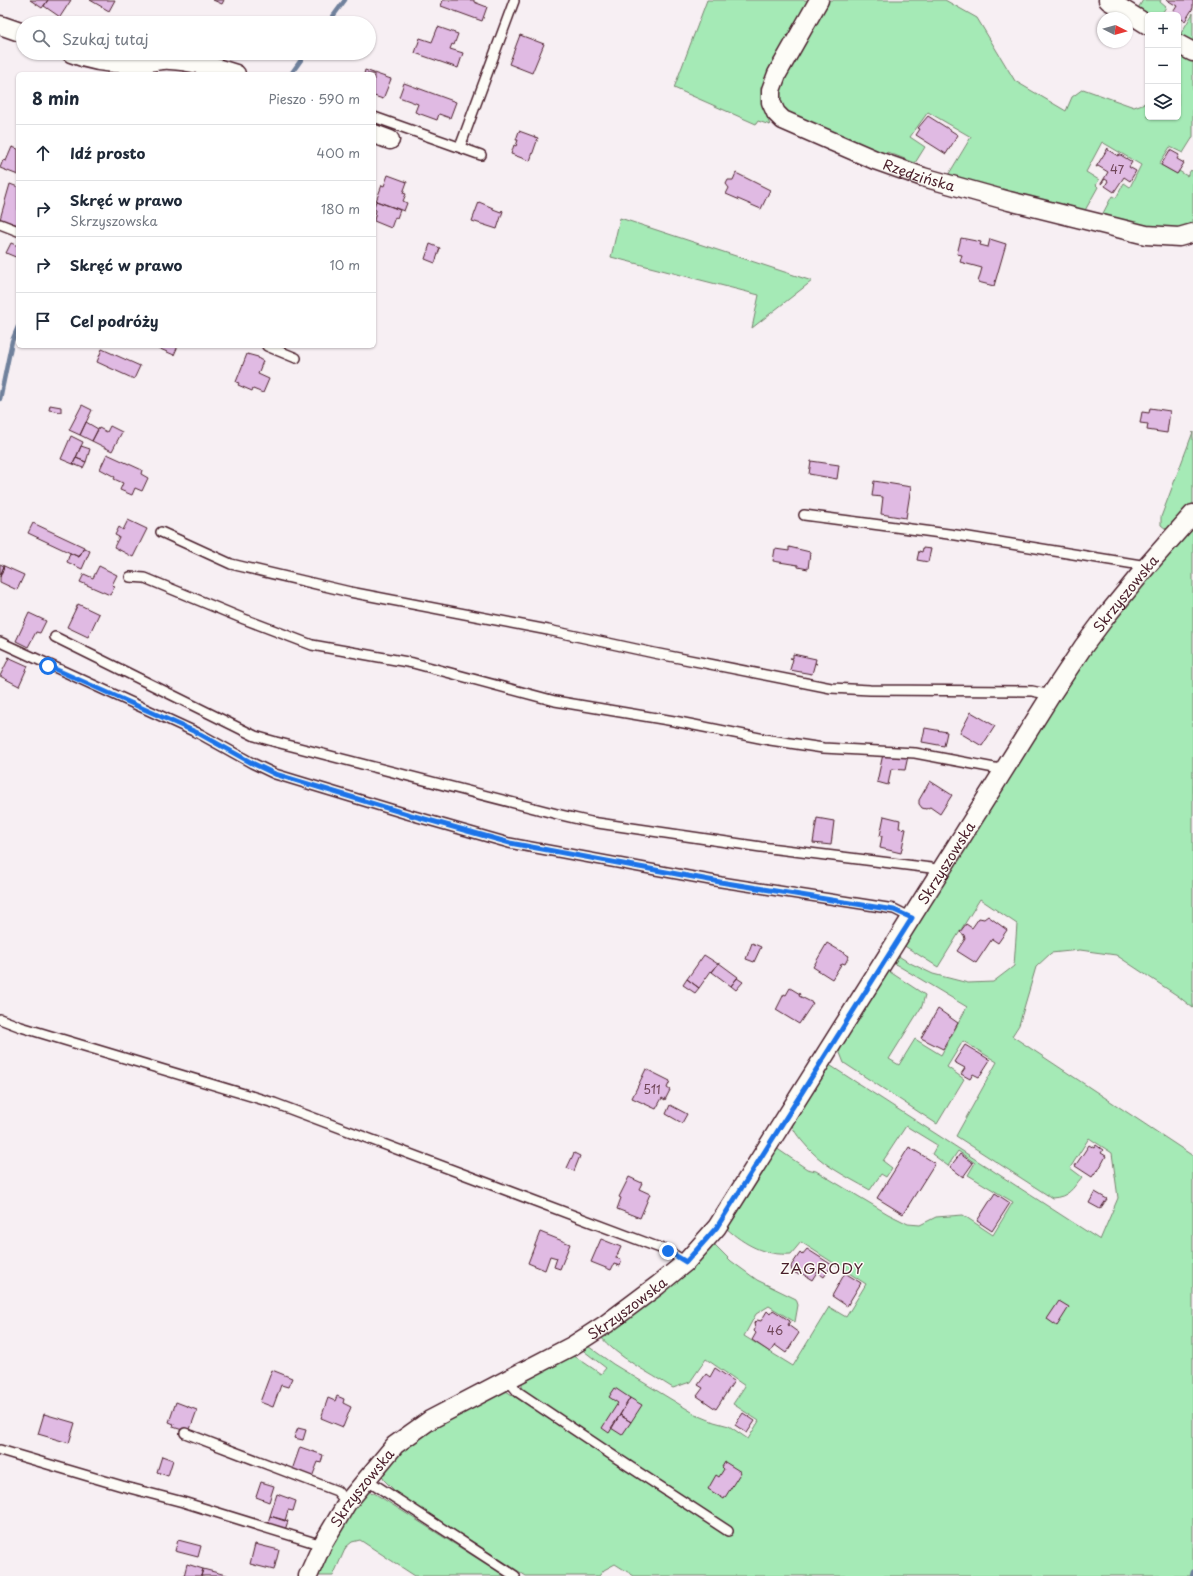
<!DOCTYPE html>
<html lang="pl">
<meta charset="utf-8">
<style>
body{margin:0;font-family:"Playpen Sans",sans-serif;background:#f2f2f3;color:#1f2937}
.controls{position:absolute;right:12px;top:12px;display:grid;overflow:hidden;border-radius:6px;box-shadow:0 1px 3px #0004}
.controls button{width:36px;height:36px;display:grid;place-items:center;padding:0;border:0;border-bottom:1px solid #e0e1e3;background:#fff;color:#1f2937;font:20px sans-serif}
.compass{position:absolute;left:1097px;top:12px;width:36px;height:36px;border-radius:50%;background:#fff;box-shadow:0 1px 3px #0004;rotate:96deg}
.stop{position:absolute;width:12px;height:12px;margin:-9px;border:3px solid #1a73e8;border-radius:50%;background:#fff}
.stop.end{background:#1a73e8;border-color:#fff;box-shadow:0 1px 4px #0008}
.list{margin:0;padding:0;list-style:none}
h2{display:flex;justify-content:space-between;align-items:center;height:52px;margin:0;padding:0 16px;font-size:17px}
h2 small{font-size:13px;font-weight:400;color:#747a83}
.list li{display:grid;grid-template-columns:26px 1fr auto;gap:12px;align-items:center;box-sizing:border-box;height:56px;padding:0 16px;border-top:1px solid #e0e1e3}
.list b{display:block;font-size:15px;white-space:nowrap}
.list p{margin:0;font-size:13px;white-space:nowrap;color:#747a83}
.list em{font-size:13px;font-style:normal;color:#747a83}
.icon{flex:none;width:22px;height:22px;fill:none;stroke:currentColor;stroke-width:2;stroke-linecap:round;stroke-linejoin:round}
.map{position:relative;flex:none;width:1193px;height:1576px;overflow:hidden}
.search{position:absolute;background:#fff;box-shadow:0 1px 3px #0004;left:16px;top:16px;width:360px;height:44px;display:flex;align-items:center;gap:10px;box-sizing:border-box;padding:0 14px;border-radius:22px;color:#747a83;font-size:15px}
.panel{position:absolute;background:#fff;box-shadow:0 1px 3px #0004;left:16px;top:72px;width:360px;height:276px;border-radius:6px}
.map>svg:first-child{display:block}
.green{fill:#a5eab6;stroke:#788470}
.lines{fill:none;stroke-linecap:round;stroke-linejoin:round}
.stream{stroke:#70819c;stroke-width:4.5}
.building{fill:#e0bae3;stroke:#4a1f2b}
.service-casing{stroke:#4a1f2b;stroke-width:12}
.minor-casing{stroke:#4a1f2b;stroke-width:21}
.service{stroke:#fdfcf7;stroke-width:9}
.minor{stroke:#fdfcf7;stroke-width:18}
.route{stroke:#1a73e8;stroke-width:5}
.labels{text-anchor:middle;dominant-baseline:central;stroke-width:3;stroke-linejoin:round;paint-order:stroke}
.number-label{font-size:12px;fill:#704659}
.street-label{font-size:14px;fill:#4a1f2b;stroke:#fdfcf7}
.neighbourhood-label{font-size:15px;letter-spacing:1px;fill:#4a1f2b;stroke:#fdfcf7}
</style>
<div class="map">
<svg width="1193" height="1576" viewBox="0 0 1193 1576">
<rect width="100%" height="100%" fill="#f7eff3"/>
<filter id="ink" filterUnits="userSpaceOnUse"><feTurbulence type="fractalNoise" baseFrequency=".025" numOctaves="2"/><feDisplacementMap in="SourceGraphic" scale="8" xChannelSelector="R" yChannelSelector="G"/><feConvolveMatrix kernelMatrix="1 2 1 2 8 2 1 2 1" color-interpolation-filters="sRGB"/></filter>
<g filter="url(#ink)">
<path class="green" d="M707,0H815L763,96L762,104L770,125L758,121L756,124L674,88Z
M824,0H945L977,18L1015,81L1066,111L1072,97L1083,89L1134,107L1148,102V117H1178V53L1193,57V137L1183,153L1170,147L1159,164L1177,174L1179,171L1187,176L1191,170L1193,172V228L1177,232L1101,217L1112,196L1116,198L1124,183L1130,187L1141,165L1102,142L1086,172L1099,180L1096,185L1098,187L1083,214L947,177L971,137L928,112L910,137L925,147L915,163L887,152L879,156L787,114L775,93Z
M1143,0H1161L1160,2L1166,7L1161,15H1148L1137,10Z
M1193,13V44L1180,35Z
M620,218L812,281L752,328L759,295L611,257Z
M1193,432V506L1170,531L1166,529L1161,525V517Z
M1193,523V1008L1178,996L1116,955L1080,950L1051,953L1036,967L1019,1025L1012,1036L1193,1156V1576H634L615,1564L604,1570L599,1576H526L398,1494L384,1480L381,1472L410,1443L445,1419L503,1389L706,1522L726,1525L527,1393L522,1387V1380L568,1355L576,1357L601,1374L606,1368L580,1348L585,1344L613,1364L697,1415L714,1422L729,1426L748,1439L759,1421L733,1404L745,1386L706,1359L690,1382L673,1388C648,1372 618,1358 599,1335L712,1242L731,1261L757,1280L796,1299L798,1305L795,1322L769,1306L756,1314L744,1336L793,1366L829,1307L846,1317L866,1284L801,1242L791,1254C765,1256 745,1245 726,1228L776,1148L807,1169L816,1171L888,1214L908,1224L920,1225L936,1217L963,1215L993,1235L1013,1202L968,1175L975,1163L958,1151L948,1166L932,1154L937,1145L906,1126L883,1161L892,1168L886,1177L881,1174L870,1190C844,1175 821,1165 802,1141C797,1135 793,1130 791,1122L828,1064L1100,1240L1118,1198L1112,1153L1089,1138L1070,1168L1082,1177C1072,1189 1069,1197 1052,1198L956,1136L997,1062L963,1041L947,1067L964,1079L937,1124L844,1063L838,1048L887,970L925,995L922,1006L889,1059L899,1065L915,1039L941,1055L967,1007L897,965L892,963L897,955L908,962L933,974L968,983L993,982L1014,966L1017,924L980,899L938,967L903,945L1081,661Z
M365,1491L374,1493L505,1576H415L360,1540L352,1542L346,1547L333,1576H314L329,1548Z"/>
<g class="lines">
<path class="stream" d="M328,23L345,0
M291,74L306,53
M0,399L12,341L18,327
M1192,1576L1193,1572"/>
</g>
<path class="building" d="M30,0H48L42,8Z
M48,0H71L60,17L44,6Z
M90,0H115L109,11Z
M213,0H224L222,4Z
M443,0H474V2L487,7L482,21L441,6Z
M1167,0H1193V8L1185,21L1178,17V15L1172,14L1177,6Z
M207,17L224,23H204Z
M438,27L458,34L454,45L452,44L450,49L463,53L458,68L415,53L420,38L432,42Z
M520,35L544,44L532,73L509,64Z
M365,70L391,79L383,99L374,96V74H364Z
M404,83L456,102L450,118L439,114L437,120L415,112L418,104L399,97Z
M928,116L958,135L946,154L916,135L920,129L918,128Z
M519,131L538,138L530,161L511,154L514,145L516,146L518,140H516Z
M12,147L18,149V175L0,168L3,160L6,161Z
M1108,148V150L1118,156L1119,154L1132,162L1129,167L1136,171L1130,181L1124,177L1114,192L1105,186L1108,181L1105,179L1101,184L1108,172L1098,166L1096,167Z
M1170,150L1179,155L1177,159L1184,163L1177,174L1161,165Z
M736,173L770,190L761,209L726,194L729,188L726,184L728,180H733Z
M388,175L407,182L403,193L406,194L403,201L407,203L404,211L376,201L382,185L384,186Z
M10,184L18,187V225L0,219Z
M376,201L400,210L397,218L395,217L391,228L374,221L376,210L374,209V207Z
M479,202L493,208V209L501,212L502,210L503,211L497,229L472,221Z
M961,238L981,242L980,245L988,247L990,239L1006,244L994,286L978,282L982,268L960,262L962,255L957,254Z
M11,243L18,246V258L6,253Z
M430,244L440,248L435,263L425,259Z
M159,346H178L174,355L158,348Z
M102,349L140,366L134,379L97,362Z
M247,354L258,357L259,359L263,361L258,374L269,379L263,393L253,389L252,391L238,385L239,383L236,382Z
M50,405L61,407V412L49,410Z
M82,405L92,410L80,435L69,430Z
M1150,408L1170,411L1167,433L1147,430L1148,424L1140,423L1142,412L1149,413Z
M86,422L98,429L92,441L80,435Z
M110,426L122,432L112,451L92,441L99,428L107,432Z
M71,436L83,442L73,464L61,459Z
M81,446L90,449L86,462L76,458Z
M107,454L142,470L141,474L148,478L142,491L135,488L132,495L120,490L123,483L114,479L115,477L100,469Z
M76,458L86,462L83,468L73,464Z
M811,461L839,465L837,479L809,474Z
M874,481L911,487L906,518L881,514L883,497L872,496Z
M128,520L147,529L133,557L114,547L119,537L115,535L119,527L123,530Z
M33,523L84,547L79,557L28,533Z
M789,547L810,552L808,569L798,567V565L773,561L775,549L789,551Z
M84,548L90,551L82,569L67,562L70,553L79,557Z
M923,548L931,549L928,562L917,560L919,551L922,552Z
M0,564L4,566L0,577Z
M4,566L24,575L17,590L0,582V577Z
M99,566L117,575L112,585L115,586L110,595L80,582L84,574L93,578Z
M78,604L99,614L88,637L67,627Z
M29,613L46,621L40,633L36,632L28,647L16,641Z
M793,654L816,659L815,663L817,664L815,663L812,674L790,670L793,659L790,658H793Z
M8,657L28,666L19,686L0,676L9,658Z
M971,712L995,726L982,746L960,733Z
M925,728L947,732L944,746L922,742Z
M883,754L908,756L905,770L891,769L888,785L877,782Z
M930,781L952,795L940,814L930,807L926,809L922,808L919,804V800Z
M884,816L900,820L899,828L906,829L901,853L880,848L882,836H880Z
M817,818L834,821L831,845L813,843Z
M988,916L1007,930L998,943L992,939L976,963L957,951L965,939L964,935L960,932L966,924L972,928L979,918L984,919Z
M752,943L761,947L754,962L746,959Z
M827,943L849,956L845,964L842,963L832,979L813,967Z
M704,955L718,964L712,972L711,971L699,988L687,979Z
M719,963L738,977L731,986L712,972Z
M737,978L743,982L736,990L731,986Z
M687,979L699,988L695,993L683,985Z
M790,988L800,994L799,996L813,1003L799,1024L776,1010L784,994L786,995Z
M938,1009L958,1023L943,1049L921,1038Z
M965,1045L990,1060L979,1077L973,1074L970,1079L961,1074L965,1068L954,1062Z
M646,1069L670,1081L667,1088L670,1090L665,1100L662,1098L656,1109L632,1098Z
M670,1105L687,1114L682,1123L666,1114Z
M1089,1145L1094,1148L1096,1145L1103,1150L1101,1153L1106,1156L1098,1171L1097,1170L1092,1177L1075,1166Z
M909,1147L935,1163L903,1214L877,1198Z
M574,1153L580,1156L574,1171L567,1168Z
M960,1154L973,1163L963,1177L950,1167Z
M629,1177L642,1183L639,1189L650,1194L640,1218L617,1209L621,1198L619,1197Z
M1095,1192L1107,1199L1100,1209L1089,1203Z
M995,1193L1010,1203L992,1231L977,1221Z
M540,1232L570,1244L560,1269L554,1267L557,1258L550,1256L545,1270L528,1263Z
M601,1239L621,1247L616,1258L622,1260L620,1266L614,1264L611,1270L591,1262Z
M807,1249L832,1265L824,1277L817,1272L812,1280L801,1273L799,1275L792,1271L791,1266L800,1253L802,1255Z
M845,1273L861,1283L847,1306L832,1296Z
M1059,1301L1069,1307L1057,1326L1047,1319Z
M773,1310L790,1321L788,1325L799,1333L786,1353L775,1345L770,1352L752,1340L756,1333L754,1331L755,1329L754,1323L757,1320L761,1321L767,1311L770,1314Z
M715,1368L734,1381L716,1409L697,1396L703,1388L698,1385L706,1374L710,1377Z
M272,1370L292,1378L288,1387L281,1385L273,1407L260,1402Z
M615,1388L630,1398L609,1433L602,1428L618,1403L609,1397Z
M337,1396L344,1399L343,1403L351,1407L343,1427L321,1418L328,1398L335,1401Z
M630,1398L642,1405L631,1422L620,1415Z
M176,1402L197,1410L189,1432L173,1427L174,1424L169,1422Z
M743,1413L755,1421L747,1433L735,1425Z
M44,1414L75,1423L69,1443L38,1434Z
M620,1415L631,1422L622,1435L611,1428Z
M298,1428L306,1430L303,1440L294,1438Z
M300,1447L323,1455L321,1463L318,1462L312,1477L292,1470Z
M162,1456L173,1460L168,1476L157,1472Z
M725,1462L741,1472L724,1499L708,1489L716,1475L719,1477L724,1469L722,1467Z
M261,1482L274,1486L269,1502L256,1497Z
M277,1494L296,1501L293,1511L288,1510L285,1521L270,1516Z
M270,1516L288,1521L285,1530L267,1525Z
M178,1540L201,1546L198,1557L175,1551Z
M255,1544L279,1550L274,1570L250,1564Z
M187,1564L203,1569L201,1576H184Z
M203,1569L230,1576H201Z"/>
<g class="lines">
<defs>
<path id="service" d="M374,117L481,155
M460,147L514,1
M0,224L18,231
M267,346L296,358
M804,515L956,535L1147,566
M161,532L231,564L350,592L548,630L654,653L831,688L870,690L1032,691L1051,695
M130,577L145,578L244,619L312,645L413,663L555,701L674,721L770,740L823,748L915,753L1005,770
M55,637L255,736L276,742L561,815L591,822L761,847L931,868L941,872
M0,642L200,734L252,763L275,774L407,814L509,843L721,882L894,909L912,918
M0,1019L21,1027L274,1103L668,1251L686,1262
M508,1380L518,1392L615,1457L728,1531
M185,1433L337,1491L347,1503
M0,1450L122,1486L183,1502L322,1545
M366,1479L515,1576"/>
<g id="minor">
<path id="s1" d="M819,0L777,74L771,90V102L776,113L783,120L875,160L923,177L1009,201L1146,235L1179,237L1193,233"/>
<path d="M1108,0L1148,25"/>
<path d="M0,25L23,33"/>
<path d="M1178,44L1193,52"/>
<path d="M71,53C95,63 117,65 143,63C152,62 161,59 170,60C193,61 214,67 236,74"/>
<path d="M374,134L390,140"/>
<path id="s2" d="M308,1576L322,1545L347,1503L395,1445L430,1420L572,1346L606,1324L658,1285L686,1262L717,1227L1051,695L1083,647L1107,615L1147,566L1193,514"/>
</g>
</defs>
<use href="#service" class="service-casing"/>
<use href="#minor" class="minor-casing"/>
<use href="#service" class="service"/>
<use href="#minor" class="minor"/>
</g>
</g>
<g class="lines" filter="url(#ink)">
<path class="route" d="M48,666L200,734L252,763L275,774L407,814L510,843L720,882L894,910L912,918L717,1227L686,1262L668,1251"/>
</g>
<g class="labels">
<g class="number-label">
<text x="1117" y="169">47</text>
<text x="652" y="1089">511</text>
<text x="775" y="1330">46</text>
</g>
<g class="street-label">
<text stroke="none"><textPath href="#s1" startOffset="283">Rzędzińska</textPath></text>
<text stroke="none"><textPath href="#s2" startOffset="1304">Skrzyszowska</textPath></text>
<text stroke="none"><textPath href="#s2" startOffset="980">Skrzyszowska</textPath></text>
<text stroke="none"><textPath href="#s2" startOffset="428">Skrzyszowska</textPath></text>
<text stroke="none"><textPath href="#s2" startOffset="104">Skrzyszowska</textPath></text>
</g>
<g class="neighbourhood-label">
<text x="822" y="1267">ZAGRODY</text>
</g>
</g>
</svg>
<div class="controls">
<button>+</button>
<button>−</button>
<button><svg class="icon" aria-label="layers" viewBox="0 0 24 24"><path d="M12 4l9 5-9 5-9-5zM3 14l9 5 9-5"/></svg></button>
</div>
<svg class="compass" viewBox="-18 -18 36 36"><path d="M0-13l5 13h-10z" fill="#e53935"/><path d="M0 13l5-13h-10z" fill="#747a83"/></svg>
<div class="stop" style="left:48px;top:666px"></div>
<div class="stop end" style="left:668px;top:1251px"></div>
<div class="search"><svg class="icon" aria-label="search" viewBox="0 0 24 24"><circle cx="10" cy="10" r="6"/><path d="M15 15l6 6"/></svg>Szukaj tutaj</div>
<section class="panel">
<h2>8 min<small>Pieszo · 590 m</small></h2>
<ul class="list">
<li><svg class="icon" aria-label="ahead" viewBox="0 0 24 24"><path d="M12 20V5M6 11l6-6 6 6"/></svg><div><b>Idź prosto</b></div><em>400 m</em></li>
<li><svg class="icon" aria-label="right" viewBox="0 0 24 24"><path d="M7 20v-9h11M14 6l5 5-5 5"/></svg><div><b>Skręć w prawo</b><p>Skrzyszowska</p></div><em>180 m</em></li>
<li><svg class="icon" aria-label="right" viewBox="0 0 24 24"><path d="M7 20v-9h11M14 6l5 5-5 5"/></svg><div><b>Skręć w prawo</b></div><em>10 m</em></li>
<li><svg class="icon" aria-label="arrive" viewBox="0 0 24 24"><path d="M6 21V4h12l-3 4 3 4H6"/></svg><div><b>Cel podróży</b></div></li>
</ul>
</section>
</div>
